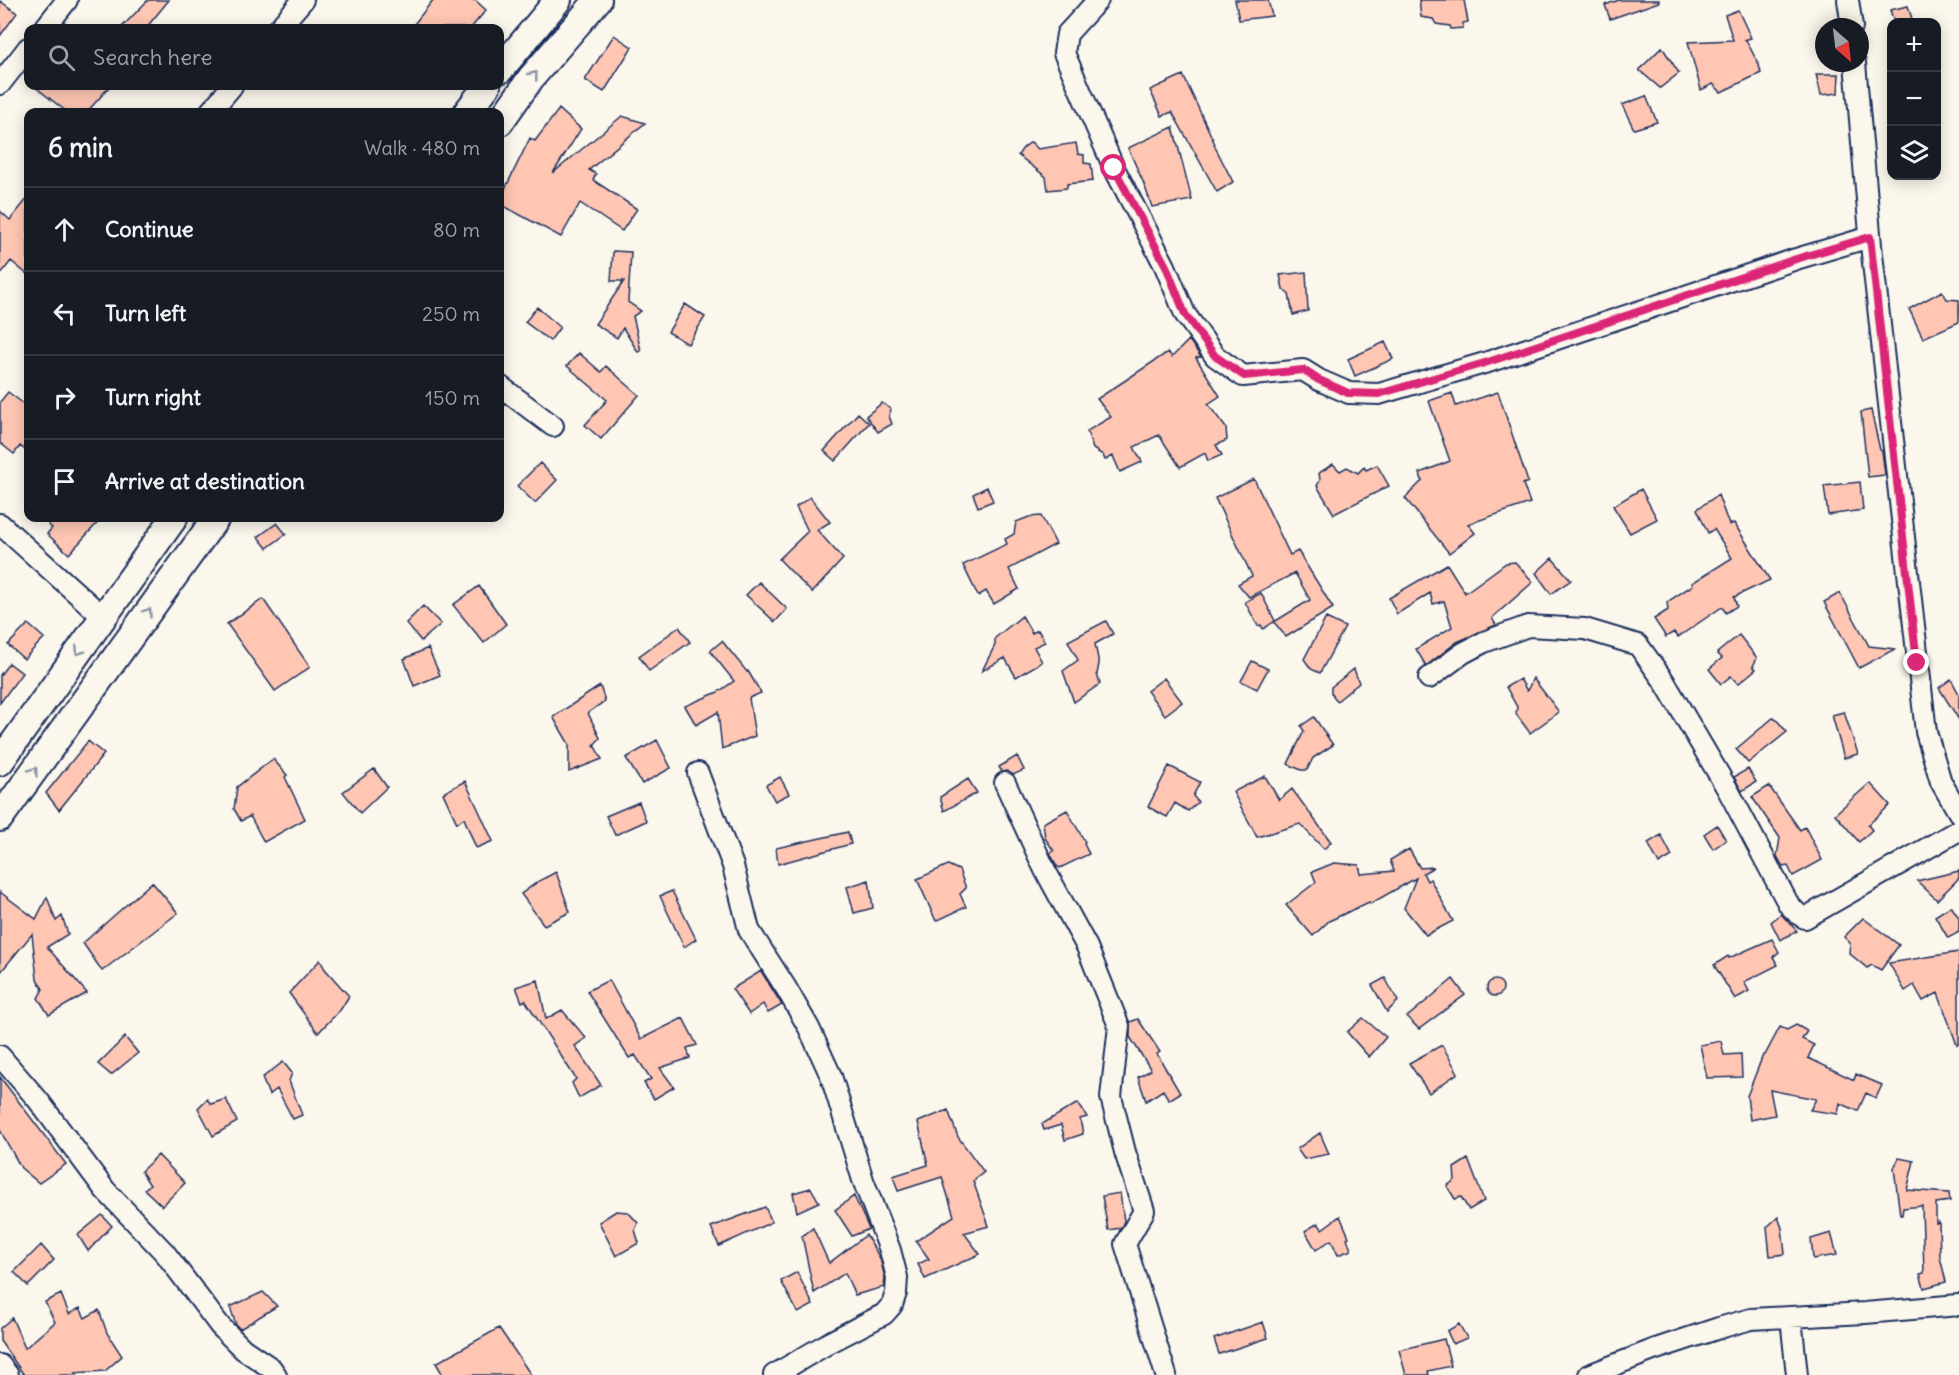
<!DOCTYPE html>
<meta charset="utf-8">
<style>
body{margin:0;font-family:Delius,sans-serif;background:#242831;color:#f1f3f6}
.controls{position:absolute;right:18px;top:18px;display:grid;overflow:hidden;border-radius:12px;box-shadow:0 3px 15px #0003}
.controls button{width:54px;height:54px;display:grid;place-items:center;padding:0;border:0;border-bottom:2px solid #363941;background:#171b24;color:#f1f3f6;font:30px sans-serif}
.compass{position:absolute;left:1815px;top:18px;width:54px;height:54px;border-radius:50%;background:#171b24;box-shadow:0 3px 15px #0003;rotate:152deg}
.stop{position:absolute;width:18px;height:18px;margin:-14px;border:4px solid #db2777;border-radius:50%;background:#fff}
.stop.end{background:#db2777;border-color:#fff;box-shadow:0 2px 6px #0008}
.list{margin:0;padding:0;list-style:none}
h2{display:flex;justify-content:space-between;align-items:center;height:78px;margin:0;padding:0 24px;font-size:26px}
h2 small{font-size:20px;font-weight:400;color:#9ea1a6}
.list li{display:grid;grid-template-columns:39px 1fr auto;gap:18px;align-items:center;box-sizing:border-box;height:84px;padding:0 24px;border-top:2px solid #363941}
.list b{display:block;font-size:22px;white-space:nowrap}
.list em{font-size:20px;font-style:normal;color:#9ea1a6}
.icon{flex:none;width:33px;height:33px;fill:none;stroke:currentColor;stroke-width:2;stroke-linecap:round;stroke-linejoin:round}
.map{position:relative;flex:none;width:1959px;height:1375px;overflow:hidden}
.search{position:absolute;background:#171b24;box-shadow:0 3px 15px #0003;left:24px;top:24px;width:480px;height:66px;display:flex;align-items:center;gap:15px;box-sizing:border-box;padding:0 21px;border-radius:12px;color:#9ea1a6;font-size:22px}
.panel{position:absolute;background:#171b24;box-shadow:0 3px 15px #0003;left:24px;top:108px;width:480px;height:414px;border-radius:12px}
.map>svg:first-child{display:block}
.building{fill:#ffc6b3;stroke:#1b2f5e;stroke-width:1.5}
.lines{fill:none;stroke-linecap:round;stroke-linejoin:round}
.minor-casing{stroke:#1b2f5e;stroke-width:24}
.tertiary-casing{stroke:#1b2f5e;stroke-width:30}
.minor{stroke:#fbf7ec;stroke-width:20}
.tertiary{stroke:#fbf7ec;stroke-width:26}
.oneway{stroke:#8b93a5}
.route{stroke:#db2777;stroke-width:8}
</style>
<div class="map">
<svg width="1959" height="1375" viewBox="0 0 1959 1375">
<rect width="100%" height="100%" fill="#fbf7ec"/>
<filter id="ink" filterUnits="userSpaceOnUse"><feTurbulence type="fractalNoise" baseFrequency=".0167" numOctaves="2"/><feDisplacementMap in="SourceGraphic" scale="12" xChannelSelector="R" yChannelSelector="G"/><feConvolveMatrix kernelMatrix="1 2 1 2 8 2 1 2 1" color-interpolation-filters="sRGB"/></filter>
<g filter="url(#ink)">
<path class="building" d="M148,0H169L146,28H121Z
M433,0H475L486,10L471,28H411Z
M1235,0H1268L1272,16L1239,20Z
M1419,0H1464L1468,22L1463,23V28L1451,29L1450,26L1436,24L1433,19L1421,17Z
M1619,0H1659V2L1610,19L1605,5Z
M0,1L17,13L0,36Z
M1908,6L1913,22H1894L1890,10Z
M1738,10L1751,38L1744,40H1746L1759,65L1761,73L1721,92L1713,84L1701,90L1688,42L1733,40L1725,15Z
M614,35L632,47L604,92L585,80Z
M1662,47L1679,73L1660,88L1639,70Z
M1816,74H1839L1838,93L1821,95Z
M1183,75L1215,144L1214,145L1233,182L1217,192L1172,112L1162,116L1150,90Z
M34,86H110L87,112H67Z
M1646,96L1657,122L1634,129L1622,105Z
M559,109L581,129L553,173L622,116L645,123L589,170L596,174L593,180L637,209L622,231L580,203L561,237L500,204V199L530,138L535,141Z
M1173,127L1192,200L1152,207L1144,184L1128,148Z
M1031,142L1038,149L1076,143L1078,154L1084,155V163L1091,164L1093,181L1067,184V188L1048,190L1046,177L1018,155L1023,148Z
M28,198V275L11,261L0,275V211L10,220Z
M613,251L631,252L628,302L641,311L633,316L641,351L638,352L623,328L617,338L595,324L624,281H611Z
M1306,272L1308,311L1293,315L1289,294L1283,289L1280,275Z
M1942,291L1947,299L1959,300V322L1923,338L1909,309Z
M685,304L705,317L688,344L668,332Z
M537,307L560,327L550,341L525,322Z
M1189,340L1201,357L1196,358L1220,396L1208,404L1226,428L1227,440L1216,445L1222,455L1208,461L1205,453L1180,467L1159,435L1134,447L1142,462L1120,472L1113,456L1105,460L1103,455L1093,449L1087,431L1111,417L1097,399L1168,352L1172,357Z
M1385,342L1393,359L1355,376L1348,359Z
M579,353L601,372L606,366L639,395L601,439L585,425L607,400L567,366Z
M8,392L28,407V452L20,446L14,454L0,443V402Z
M1498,392L1528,482L1523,484L1530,503L1468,524L1475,533L1449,553L1405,498L1422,481L1420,473L1450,461L1429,401L1452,393L1456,406Z
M882,403L891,409L889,416L892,424L878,432L866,416Z
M1871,410L1880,450L1882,451L1885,475L1868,477L1861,412Z
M858,413L869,423L835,461L824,451Z
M540,463L557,480L535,503L517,486Z
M1333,464L1340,471L1347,467L1358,473L1364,467L1366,470L1377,465L1389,486L1334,514L1317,486L1320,480L1319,473Z
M1254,479L1290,555L1298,551L1333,608L1286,637L1274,622L1310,600L1295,573L1249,597L1238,584L1252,576L1215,498Z
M1860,482L1863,510L1828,515L1824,486Z
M987,487L993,501L978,507L973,494Z
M1641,489L1657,519L1630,533L1613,506Z
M1718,495L1729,525L1734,523L1770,580L1734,597L1737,606L1726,613L1722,607L1678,637L1674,632L1666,637L1654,619L1668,610L1667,602L1693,585L1692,583L1732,558L1714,529L1708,533L1697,509Z
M810,497L830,522L817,530L843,559L812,593L779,559L808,531L796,507Z
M1041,516L1056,544L1009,569L1019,589L994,604L986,591L978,596L963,565L1007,544L1005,539L1014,534L1016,522L1029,517Z
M55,518H102L69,554L47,534L52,528L48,525Z
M277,523L286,534L267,548L258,537Z
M1552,558L1571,580L1551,594L1536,573Z
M1515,562L1533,582L1492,618L1496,625L1457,642L1426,666L1416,649L1452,627L1444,601L1433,604L1430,593L1397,614L1389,598L1447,564L1465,593L1506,563Z
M759,582L787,609L775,622L746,595Z
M479,586L506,624L484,643L453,605Z
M1261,593L1275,621L1263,629L1261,625L1258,626L1245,602Z
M1840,593L1869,646L1895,649L1859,668L1824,602Z
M263,599L310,667L275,691L227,624Z
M423,606L441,624L421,641L406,623Z
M1022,616L1032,633L1038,630L1045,642L1034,647L1042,662L1016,677L1005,658L982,671L995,645V638Z
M1326,618L1345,627L1320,673L1311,669L1304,659Z
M1106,621L1113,634L1095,644L1099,664L1097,674L1100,684L1074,702L1063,671L1078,660L1068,641Z
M28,624L44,638L24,659L8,645Z
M679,627L690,642L649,671L639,656Z
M1739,635L1757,658L1753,666L1756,669L1738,684L1731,676L1721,684L1709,669L1722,658L1717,653Z
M722,641L747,672L748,671L761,693L749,698L755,736L722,749L718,712L696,725L685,706L718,692L734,681L710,651Z
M428,648L440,675L414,686L404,659Z
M1252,661L1268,669L1257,689L1241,681Z
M9,663L22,673L0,703V675Z
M1354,669L1359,683L1337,701L1331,693V687Z
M1164,678L1182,702L1165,715L1147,691Z
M1533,678L1559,712L1530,733L1516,714L1517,707L1506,687L1520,679L1527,691Z
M1951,679L1959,694V720L1939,688Z
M600,686L605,701L588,713L600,738L594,745L602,759L569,772V744L553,717Z
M1844,712L1858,754L1844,758L1832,715Z
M1314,717L1333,745L1313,758L1307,770H1301L1288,764L1304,731L1301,726Z
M1774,717L1787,732L1748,763L1736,749Z
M657,740L671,768L642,784L626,758Z
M88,741L104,754L59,810L46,793Z
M1017,756L1024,770L1013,775L1007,771L1002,772L999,767Z
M273,759L287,775L285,777L305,819L264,842L250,816L241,821L234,809L237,787Z
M1169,766L1200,782L1193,796L1198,802L1188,811L1175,803L1167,817L1148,807Z
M374,769L387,787L360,813L343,792Z
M1748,769L1756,782L1742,791L1734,777Z
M1265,776L1279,800L1292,789L1331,842L1324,849L1300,824L1257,837L1233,792Z
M780,777L789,794L775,801L766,785Z
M968,779L977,793L944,811L940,797Z
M465,781L493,841L476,848L464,818L457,823L443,793Z
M1870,783L1890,805L1868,825L1872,830L1859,842L1835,814Z
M1769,786L1800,830L1805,827L1822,860L1793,876L1788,866L1783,867L1777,856L1780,838L1752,797Z
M639,802L646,821L615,835L606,816Z
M1067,810L1085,842L1084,844L1089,854L1060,868L1057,866L1050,853L1054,851L1045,838L1043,823Z
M1717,825L1726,840L1713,849L1704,834Z
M848,832L851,844L778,864L776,848Z
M1661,835L1672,856L1659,864L1648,843Z
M1409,849L1420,868L1434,867L1423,873L1427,881L1430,879L1453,921L1426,935L1404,908L1416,878L1370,904L1369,902L1329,921L1313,936L1286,905L1316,882L1312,872L1334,863L1359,865L1361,874L1394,871L1390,860Z
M948,865L959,870L966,888L960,894L966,907L936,921L917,879Z
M1959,871V878L1937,900L1917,881Z
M556,872L570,912L544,925L521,894L539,881Z
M869,880L873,908L854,913L847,887Z
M152,882L178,913L102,971L83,943Z
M672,891L696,939L684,947L660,896Z
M0,892L36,919L47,897L56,921L62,916L68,934L47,947L87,993L49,1015L38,998L43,989L37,979L32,934L0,973Z
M1951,906L1959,918V932L1948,938L1935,916Z
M1781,914L1797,931L1780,940L1771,922Z
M1863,918L1899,945L1881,970L1872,965L1867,968L1849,953L1850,943L1844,937Z
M1772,939L1779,952L1773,957L1778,965L1744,982L1749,991L1735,999L1714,965L1728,956L1729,958Z
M1959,952V1044L1957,1045L1938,993L1923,1001L1914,985L1905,991L1889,963Z
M320,960L325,969L349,996L341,1009L318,1033L289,993Z
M761,971L782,1005L768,1013L763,1004L749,1014L732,989Z
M1385,978L1398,1001L1387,1012L1372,985Z
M1453,979L1465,995L1419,1029L1407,1017Z
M1487 988a8 8 0 1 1 16 0a8 8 0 1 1-16 0Z
M538,980L546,1019L562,1010L586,1038L575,1046L601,1085L579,1098L572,1083L576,1079L525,1000L522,1002L516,987Z
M609,980L641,1039L683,1018L697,1045L687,1048L690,1058L660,1068L674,1087L654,1099L644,1083L651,1079L635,1055L629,1058L587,991Z
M1363,1018L1386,1037L1369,1057L1347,1032Z
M1138,1019L1160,1052L1157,1054L1180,1093L1169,1100L1163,1090L1146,1101L1138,1077L1151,1070L1130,1037V1022Z
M1796,1025L1807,1031L1802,1039L1814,1045L1808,1058L1854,1080L1856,1074L1882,1085L1876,1098L1866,1093L1858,1111L1840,1103L1838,1114L1810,1110L1816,1099L1770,1090L1775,1115L1750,1120L1747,1096L1763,1055H1765L1780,1027L1787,1030Z
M125,1037L138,1053L111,1075L98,1064Z
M1721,1041L1724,1055L1741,1054L1742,1077L1707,1078L1700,1045Z
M1442,1045L1458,1073L1429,1093L1409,1063Z
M283,1062L292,1073L289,1081L302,1115L293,1119L277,1089L269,1095L262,1078Z
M0,1077L66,1164L39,1183L21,1168L0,1130Z
M207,1099L211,1104L226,1099L237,1122L213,1136L198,1108Z
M1078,1103L1087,1117L1080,1119L1083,1134L1065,1140L1061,1125L1044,1130L1042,1124Z
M948,1110L958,1137L984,1172L973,1181L989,1226L964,1233L980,1254L925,1279L918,1264L929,1259L916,1241L954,1216L942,1177L898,1191L893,1176L928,1165L918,1122Z
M1320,1133L1329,1154L1304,1159L1297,1149Z
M158,1155L185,1183L162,1206L144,1189L150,1185L141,1171Z
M1899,1158L1914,1161L1907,1190L1949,1193L1950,1201L1936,1203V1223L1939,1222L1940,1257L1946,1282L1924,1288L1920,1274L1924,1273L1922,1206L1903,1208L1902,1215H1900L1894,1168Z
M1468,1159L1484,1201L1469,1210L1461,1197L1455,1199L1447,1186L1455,1180L1454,1168Z
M811,1188L819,1202L797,1212L793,1193Z
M1120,1193L1124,1221L1121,1228L1108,1230L1102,1196Z
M854,1196L869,1229L852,1236L835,1210Z
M765,1207L772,1222L719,1246L711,1227Z
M616,1211L628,1212L638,1223L635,1230L639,1243L616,1256L599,1222Z
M102,1215L112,1226L88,1251L78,1235Z
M1340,1216L1349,1237L1347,1238L1351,1250L1338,1255L1331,1240L1316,1250L1305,1231L1318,1223L1322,1229Z
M1778,1217L1782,1228L1785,1254L1770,1256L1767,1227Z
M813,1228L829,1263L866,1235L880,1258L885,1278L884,1287L855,1295L845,1273L814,1293L802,1236Z
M1831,1233L1837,1255L1813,1259L1811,1239Z
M41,1245L54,1260L28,1286L14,1272Z
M797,1272L813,1305L798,1313L781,1281Z
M263,1292L277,1306L240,1329L236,1325L230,1307Z
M61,1294L69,1314L80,1308L85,1318L99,1310L107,1333L122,1356L105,1371L75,1373L77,1375H24L0,1341V1328L12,1318L25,1348L55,1322L45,1302Z
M1263,1322L1268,1338L1219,1354L1214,1339Z
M1459,1324L1467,1338L1453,1344L1447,1331Z
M499,1328L531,1375H443L436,1363Z
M1444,1339L1451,1366L1428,1371L1429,1375H1406L1399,1350Z"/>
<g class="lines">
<defs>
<path id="minor" d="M1098,0L1067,34L1064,53L1114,168L1165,266L1185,314L1215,356L1243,376L1303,370L1319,380L1349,393L1379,394L1488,362L1796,259L1870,237
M1848,0L1852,27
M45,28L67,0
M279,28L303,0
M1855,63L1871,245L1926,732L1941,782L1959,813
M0,84L28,48
M210,112L232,86
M500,386L553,426
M0,524L103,617
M1429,678L1463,653L1484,642L1528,626L1585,629L1638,645L1664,681L1728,790L1789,905L1798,914L1805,918L1959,830
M698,773L733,866L749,930L786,988L809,1028L831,1076L863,1180L890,1250L897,1277L896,1293L892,1305L884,1314L832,1341L774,1375
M1005,783L1045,870L1087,947L1119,1026L1111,1097L1125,1152L1144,1211L1125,1244L1166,1375
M0,1056L38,1100L105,1190L165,1253L220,1326L243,1349L271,1368L276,1375
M1791,1318L1797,1375
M0,1365L8,1375
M1589,1375L1653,1350L1719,1328L1751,1319L1865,1313L1959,1305"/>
<path id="tertiary" d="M500,70L558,0
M467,112L487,86
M500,122L531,78L598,0
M0,762L174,518
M0,818L216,518"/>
</defs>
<use href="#minor" class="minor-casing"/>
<use href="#tertiary" class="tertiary-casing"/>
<use href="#minor" class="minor"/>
<use href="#tertiary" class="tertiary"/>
</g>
<defs><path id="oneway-chevron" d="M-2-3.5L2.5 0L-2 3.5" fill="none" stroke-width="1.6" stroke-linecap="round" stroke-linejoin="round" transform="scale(1.5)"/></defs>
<g class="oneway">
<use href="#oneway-chevron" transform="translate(534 75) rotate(-51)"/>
<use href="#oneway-chevron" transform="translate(148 612) rotate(-54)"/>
<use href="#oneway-chevron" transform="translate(79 651) rotate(125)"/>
<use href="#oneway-chevron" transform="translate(34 771) rotate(-54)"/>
</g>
</g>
<g class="lines" filter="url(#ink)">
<path class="route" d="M1114,168L1166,266L1185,314L1215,356L1244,376L1303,370L1319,380L1348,393L1379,394L1488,362L1796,259L1870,237L1917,663"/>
</g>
</svg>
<div class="controls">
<button>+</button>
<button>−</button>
<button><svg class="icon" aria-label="layers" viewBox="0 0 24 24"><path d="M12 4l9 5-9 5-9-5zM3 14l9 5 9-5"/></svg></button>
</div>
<svg class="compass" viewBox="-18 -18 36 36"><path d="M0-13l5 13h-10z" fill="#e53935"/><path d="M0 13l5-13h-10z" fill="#9ea1a6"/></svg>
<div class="stop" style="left:1114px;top:168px"></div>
<div class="stop end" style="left:1917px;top:663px"></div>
<div class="search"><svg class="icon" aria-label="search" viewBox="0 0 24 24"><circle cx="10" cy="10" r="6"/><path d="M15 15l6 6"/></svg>Search here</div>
<section class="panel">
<h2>6 min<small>Walk · 480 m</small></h2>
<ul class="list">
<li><svg class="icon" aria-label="ahead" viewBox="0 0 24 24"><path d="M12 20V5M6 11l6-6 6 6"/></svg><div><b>Continue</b></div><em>80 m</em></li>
<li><svg class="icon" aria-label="left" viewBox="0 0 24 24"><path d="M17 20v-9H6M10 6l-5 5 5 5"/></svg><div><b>Turn left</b></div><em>250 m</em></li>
<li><svg class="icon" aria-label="right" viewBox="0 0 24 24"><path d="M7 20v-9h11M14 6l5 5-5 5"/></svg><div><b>Turn right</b></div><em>150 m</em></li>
<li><svg class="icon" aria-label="arrive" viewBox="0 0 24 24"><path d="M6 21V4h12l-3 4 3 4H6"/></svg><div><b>Arrive at destination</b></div></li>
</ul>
</section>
</div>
